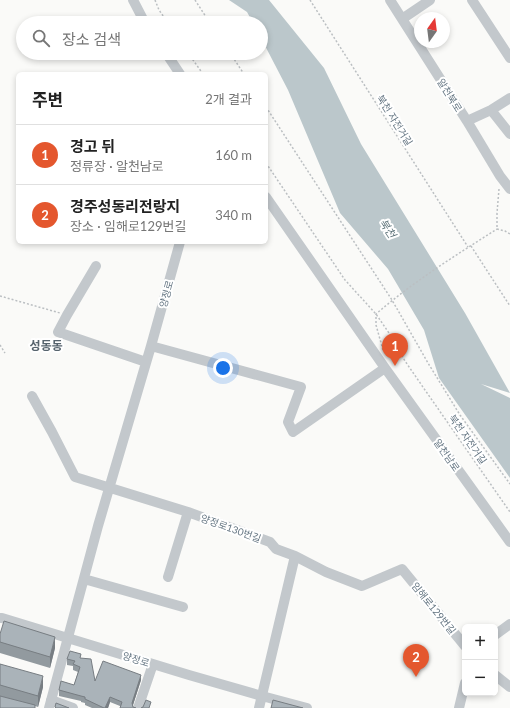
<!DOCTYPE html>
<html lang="ko">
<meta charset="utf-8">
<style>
body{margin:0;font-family:Lato,"Noto Sans KR",sans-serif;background:#f2f2f2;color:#222}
.controls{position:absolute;right:12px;bottom:12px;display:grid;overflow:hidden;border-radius:6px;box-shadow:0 2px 6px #0003}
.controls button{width:36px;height:36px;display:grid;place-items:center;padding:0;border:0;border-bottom:1px solid #e0e0e0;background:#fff;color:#222;font:20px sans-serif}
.compass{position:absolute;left:414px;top:12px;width:36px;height:36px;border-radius:50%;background:#fff;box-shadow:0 2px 6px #0003;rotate:14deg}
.you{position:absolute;left:223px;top:368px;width:14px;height:14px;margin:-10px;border:3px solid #fff;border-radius:50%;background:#1a73e8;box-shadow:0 0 0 6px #1a73e833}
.badge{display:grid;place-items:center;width:26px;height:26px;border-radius:50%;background:#e4572e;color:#fff;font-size:13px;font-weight:700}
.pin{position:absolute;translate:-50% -33px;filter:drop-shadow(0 1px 2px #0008)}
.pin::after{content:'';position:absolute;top:21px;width:14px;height:12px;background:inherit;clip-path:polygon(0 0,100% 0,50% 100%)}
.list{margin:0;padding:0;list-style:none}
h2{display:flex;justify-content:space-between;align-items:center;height:52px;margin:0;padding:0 16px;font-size:17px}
h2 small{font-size:13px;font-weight:400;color:#767676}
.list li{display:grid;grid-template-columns:26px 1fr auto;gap:12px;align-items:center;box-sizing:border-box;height:60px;padding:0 16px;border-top:1px solid #e0e0e0}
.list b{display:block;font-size:15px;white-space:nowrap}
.list p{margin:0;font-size:13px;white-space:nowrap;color:#767676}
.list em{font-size:13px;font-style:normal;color:#767676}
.icon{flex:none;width:22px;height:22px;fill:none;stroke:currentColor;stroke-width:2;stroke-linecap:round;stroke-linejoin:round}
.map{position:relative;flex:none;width:510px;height:708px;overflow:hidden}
.search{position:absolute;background:#fff;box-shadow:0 2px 6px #0003;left:16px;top:16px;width:252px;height:44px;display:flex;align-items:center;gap:10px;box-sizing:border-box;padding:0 14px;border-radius:22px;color:#767676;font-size:15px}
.panel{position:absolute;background:#fff;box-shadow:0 2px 6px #0003;left:16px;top:72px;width:252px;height:172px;border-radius:6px}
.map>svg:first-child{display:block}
.water{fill:#bbc7cb}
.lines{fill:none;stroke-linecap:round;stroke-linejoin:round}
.path{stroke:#bbbfc2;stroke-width:1.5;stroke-dasharray:2 2;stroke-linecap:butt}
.minor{stroke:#c3c8cc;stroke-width:10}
.wall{fill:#929a9f}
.shaded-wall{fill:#777d82}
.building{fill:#aab3b9;stroke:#777d82}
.labels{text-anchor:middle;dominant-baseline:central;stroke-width:4;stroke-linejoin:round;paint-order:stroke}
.street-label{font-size:10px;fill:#657683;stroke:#fff}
.water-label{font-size:11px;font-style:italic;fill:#60757c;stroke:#fff}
.quarter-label{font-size:12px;font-weight:bold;fill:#57646e;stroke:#fff}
</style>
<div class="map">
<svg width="510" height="708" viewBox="0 0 510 708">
<rect width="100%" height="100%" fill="#fafaf8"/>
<path class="water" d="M229,0H269L324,68L361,144L465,313L510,393L481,384L510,398V478L439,378L424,330L388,269L340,213L288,90L261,38V23H253L247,12Z"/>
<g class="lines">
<path class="path" d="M155,0L159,10L168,23
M195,0L210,23
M310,0L468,247
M188,53L203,74
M230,53L244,74
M266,107L392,300L428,363L460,415L510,484
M266,163L345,280L376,314L391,336L405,361L425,390L510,512
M499,189L497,213V229L505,231L510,234
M471,246L510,306
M0,296L60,313
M0,345L5,353
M383,350L376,325V314C413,282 456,255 497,229"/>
<path class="minor" d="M133,0L145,23
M390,0L467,121L500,176L510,189
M472,0L510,58
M402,19L430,0
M166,53L180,74
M491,110L510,134
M467,121L491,110L510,98
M266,197L385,368L510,542
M96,266L67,315L58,332L146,362
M151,346L301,387L288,422L293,432L385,368
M32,396L52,432L75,477L188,512L270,542L276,549L295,556L326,572L362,586L402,569L465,646
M168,577L188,512
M84,579L183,607
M0,618H2L189,675L262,696L307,708
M495,635L510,624
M495,675L510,687
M51,700L73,708
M49,708L98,526L151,346L180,242
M138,708L153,664
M259,708L295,556
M459,708L465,683"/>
</g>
<path class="wall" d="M0,634L55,648L50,668L0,653Z
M81,658L95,681L141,680L133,705V707H120V706L110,702L108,708H92L85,705V703L81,702V701L59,696V690L74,685L78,672L73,670V666L67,665V659Z
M0,664L43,687L38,707L35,706V708L0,696Z"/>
<path class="shaded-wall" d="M55,637V648L50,668V657Z
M141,675V680L132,708V703Z
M43,676V687L38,707V696Z
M110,697V702L108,708H105Z"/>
<path class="building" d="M4,621L55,637L50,657L0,642V634Z
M70,651L81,654L80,658L91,659L95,681L103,661L141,675L132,703L133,707L136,708H120L122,702L110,697L105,708H104L85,699V697L81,696L59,690L61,681L74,685L80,667L73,664L75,661L67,659Z
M0,664L43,676L38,696L0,685Z
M0,696L35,705V708H0Z
M146,700L151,702L149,708H141L143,707Z
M273,700L303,708H271Z
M56,703L69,708H56L55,707Z"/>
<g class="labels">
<g class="street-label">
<text transform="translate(450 95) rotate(58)">알천북로</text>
<text transform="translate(395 120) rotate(58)">북천 자전거길</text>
<text transform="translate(166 294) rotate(-75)">양정로</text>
<text transform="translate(468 439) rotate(55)">북천 자전거길</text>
<text transform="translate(447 455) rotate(55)">알천남로</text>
<text transform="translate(231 528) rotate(20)">양정로130번길</text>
<text transform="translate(434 608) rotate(51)">임해로129번길</text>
<text transform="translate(136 659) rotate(17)">양정로</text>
</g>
<g class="water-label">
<text transform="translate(388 228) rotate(57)">북천</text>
</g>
<g class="quarter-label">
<text x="46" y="345">성동동</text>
</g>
</g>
</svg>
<div class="controls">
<button>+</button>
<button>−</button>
</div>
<svg class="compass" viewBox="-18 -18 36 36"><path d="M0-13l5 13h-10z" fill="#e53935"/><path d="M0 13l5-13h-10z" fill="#767676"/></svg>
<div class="you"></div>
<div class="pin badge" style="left:395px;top:366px">1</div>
<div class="pin badge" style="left:416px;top:677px">2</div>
<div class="search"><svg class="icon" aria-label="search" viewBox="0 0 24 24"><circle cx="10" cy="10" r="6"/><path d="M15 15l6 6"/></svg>장소 검색</div>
<section class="panel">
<h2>주변<small>2개 결과</small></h2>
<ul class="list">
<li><span class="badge">1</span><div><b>경고 뒤</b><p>정류장 · 알천남로</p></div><em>160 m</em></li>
<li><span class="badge">2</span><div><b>경주성동리전랑지</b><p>장소 · 임해로129번길</p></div><em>340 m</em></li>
</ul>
</section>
</div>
